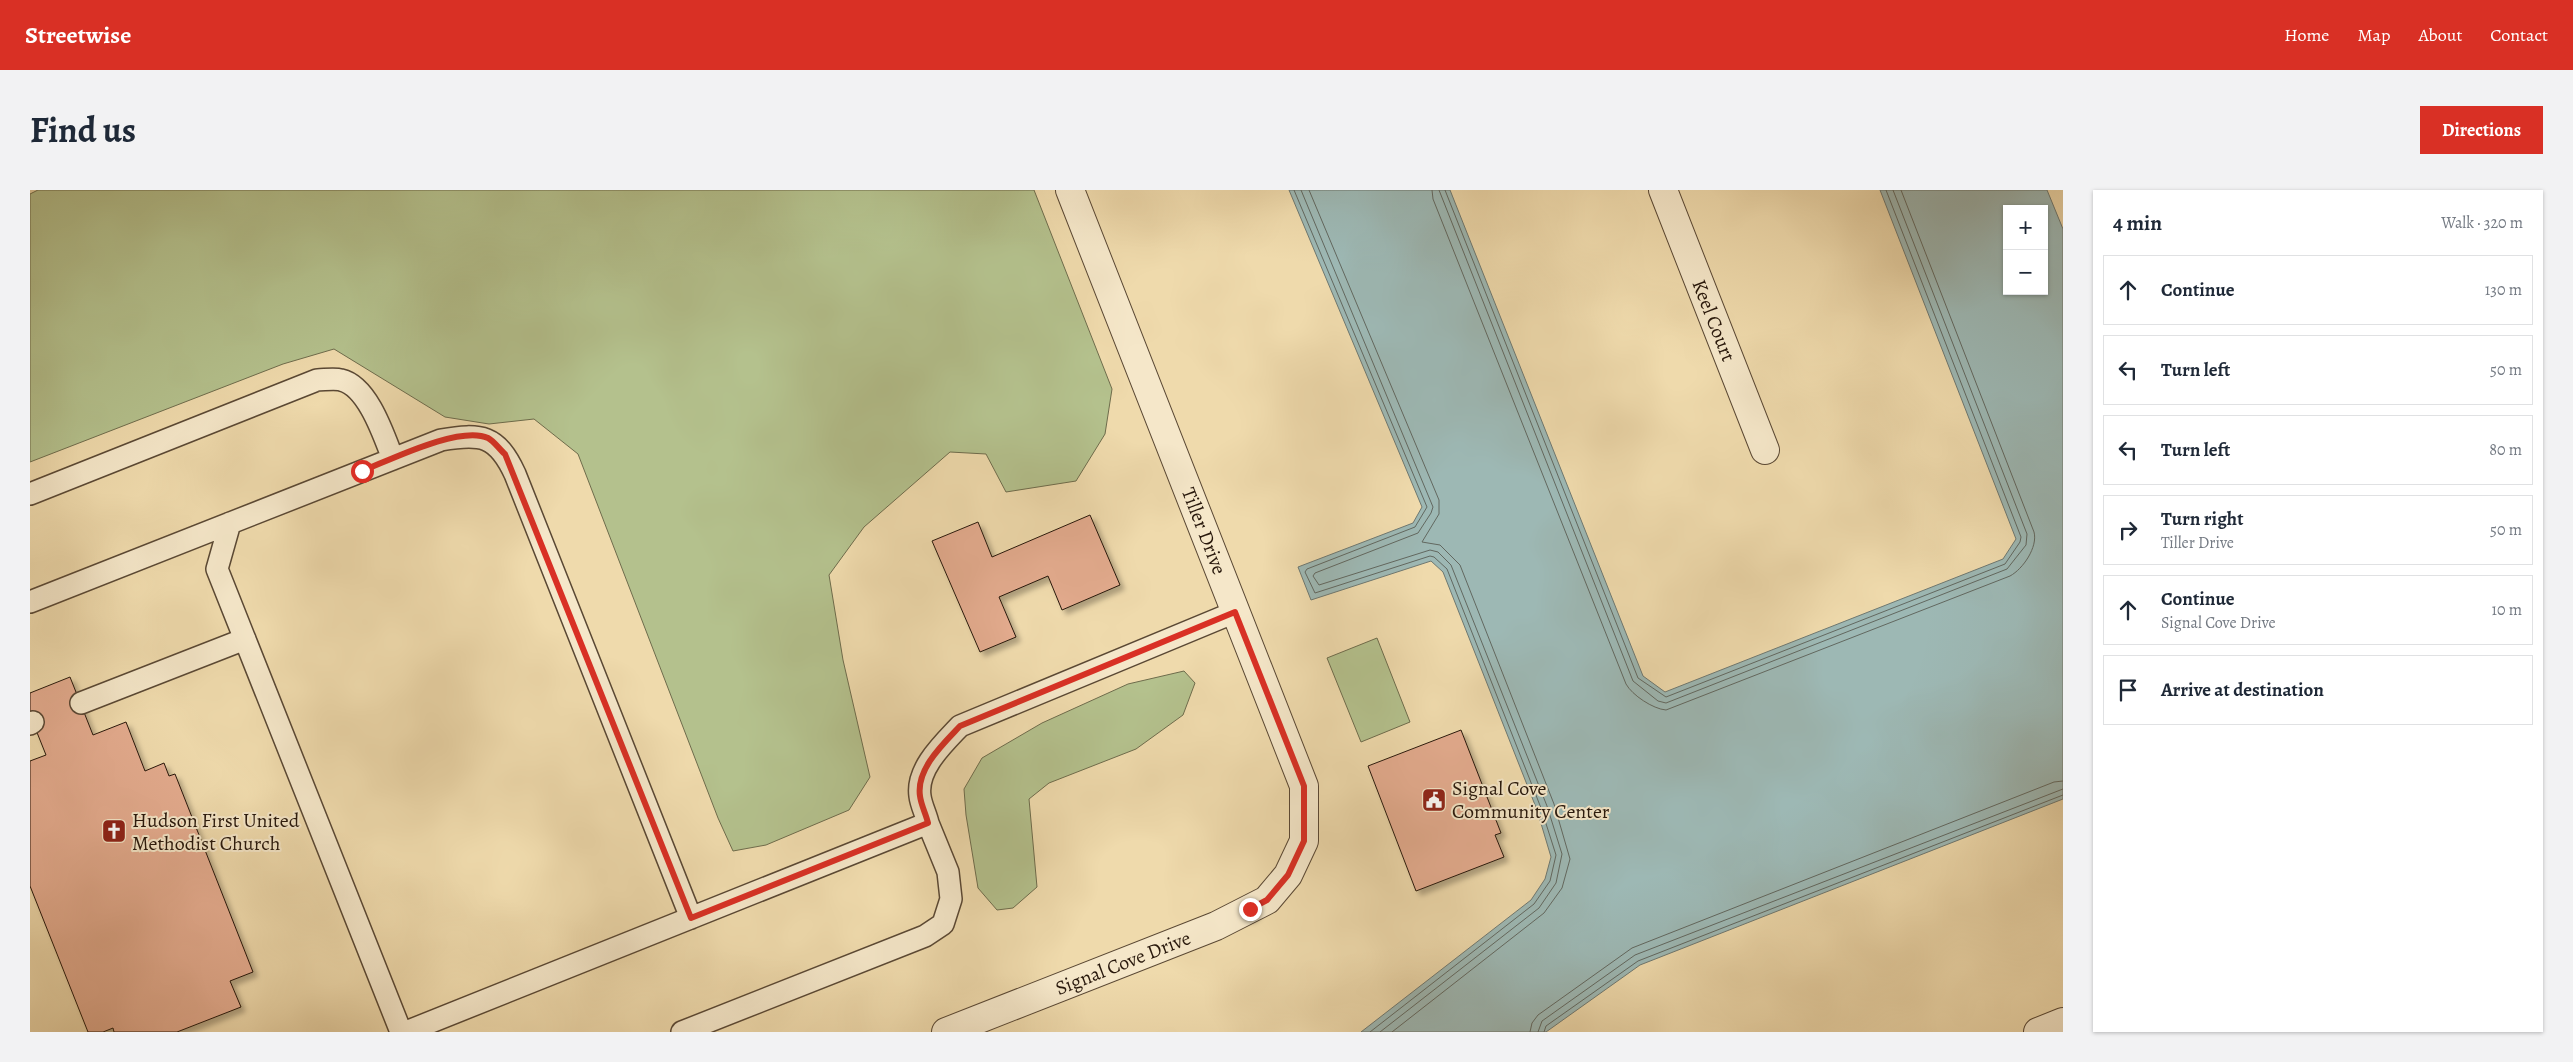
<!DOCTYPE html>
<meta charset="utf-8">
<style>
body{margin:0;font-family:Alegreya,serif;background:#f2f2f3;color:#1f2937}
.controls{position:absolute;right:15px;top:15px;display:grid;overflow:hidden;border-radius:0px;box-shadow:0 1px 4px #0004}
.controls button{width:45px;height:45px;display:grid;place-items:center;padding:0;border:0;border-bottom:1px solid #e0e1e3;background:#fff;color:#1f2937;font:25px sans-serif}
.stop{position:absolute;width:15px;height:15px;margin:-11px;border:4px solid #d93025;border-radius:50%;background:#fff}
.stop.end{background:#d93025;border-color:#fff;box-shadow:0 1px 5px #0008}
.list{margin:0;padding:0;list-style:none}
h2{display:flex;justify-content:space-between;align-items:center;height:65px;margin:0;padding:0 20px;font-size:21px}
h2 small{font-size:16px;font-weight:400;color:#747a83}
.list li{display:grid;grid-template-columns:32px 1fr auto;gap:15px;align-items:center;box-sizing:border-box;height:70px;margin:0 10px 10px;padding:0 10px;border:1px solid #e0e1e3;border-radius:0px}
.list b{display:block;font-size:19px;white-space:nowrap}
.list p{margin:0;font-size:16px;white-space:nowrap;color:#747a83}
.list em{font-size:16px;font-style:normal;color:#747a83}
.icon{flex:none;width:28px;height:28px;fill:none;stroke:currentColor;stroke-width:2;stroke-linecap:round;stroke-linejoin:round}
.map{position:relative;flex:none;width:2033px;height:842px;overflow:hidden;border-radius:0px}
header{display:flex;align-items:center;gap:30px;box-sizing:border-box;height:70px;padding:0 25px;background:#d93025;color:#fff}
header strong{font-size:24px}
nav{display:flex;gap:28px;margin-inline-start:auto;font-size:18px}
.intro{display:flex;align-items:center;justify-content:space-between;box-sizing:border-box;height:120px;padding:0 30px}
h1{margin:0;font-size:35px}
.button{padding:12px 22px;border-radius:0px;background:#d93025;color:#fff;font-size:18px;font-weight:700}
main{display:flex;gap:30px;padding:0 30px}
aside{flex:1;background:#fff;border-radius:0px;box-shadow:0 1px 4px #0004}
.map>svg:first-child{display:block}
.green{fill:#b4c18d;stroke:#6e6c4c}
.water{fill:#9db8b4;stroke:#6e7871;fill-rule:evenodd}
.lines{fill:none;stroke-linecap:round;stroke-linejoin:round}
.shore{stroke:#626860;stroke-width:1}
.building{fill:#e3ab8e;stroke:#28180c;filter:url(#shadow)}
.service-casing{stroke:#5a4834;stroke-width:24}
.minor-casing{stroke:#5a4834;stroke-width:30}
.service{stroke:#f5e7c9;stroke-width:21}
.minor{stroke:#f5e7c9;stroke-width:28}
.route{stroke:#d93025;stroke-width:6}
.labels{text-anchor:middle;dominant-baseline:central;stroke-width:4;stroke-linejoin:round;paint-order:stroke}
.street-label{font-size:20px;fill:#28180c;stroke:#f5e7c9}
.poi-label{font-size:20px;fill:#28180c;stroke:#f5e7c9;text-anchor:start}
</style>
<header>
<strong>Streetwise</strong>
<nav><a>Home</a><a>Map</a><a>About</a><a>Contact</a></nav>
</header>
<div class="intro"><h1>Find us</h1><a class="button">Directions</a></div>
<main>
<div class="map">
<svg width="2033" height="842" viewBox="0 0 2033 842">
<defs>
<filter id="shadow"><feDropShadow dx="4.5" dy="4.5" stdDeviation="2.5" flood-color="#0004"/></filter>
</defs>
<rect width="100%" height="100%" fill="#efdaac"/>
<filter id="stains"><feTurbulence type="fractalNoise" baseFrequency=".004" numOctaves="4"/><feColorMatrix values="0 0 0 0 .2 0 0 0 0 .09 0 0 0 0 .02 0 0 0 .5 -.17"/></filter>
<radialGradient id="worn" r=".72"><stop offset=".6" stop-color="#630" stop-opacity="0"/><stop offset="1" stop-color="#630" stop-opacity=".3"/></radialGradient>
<path class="green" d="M8,0H1004L1082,199L1075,244L1046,291L976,302L956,264L920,262L834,337L799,385L813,470L840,587L819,620L736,655L703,661L688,628L548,264L504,229L459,234L415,227L304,159L253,174L0,272V4Z
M1347,448L1380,532L1331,552L1297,468Z
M1154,481L1165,493L1153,525L1106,559L1019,593L999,609L1007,697L983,718L967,720L948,698L936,625L934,599L952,568L1012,533L1098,494Z"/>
<path class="water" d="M1259,0H1420L1613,486L1635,502L1973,369L1986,349L1850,0H2017L2033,39V609L1610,775L1516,842H1331L1501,710L1515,689L1521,667L1507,620L1413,382L1401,371L1281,410L1268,377L1383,333L1392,317ZM1977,19H2014V101H1977Z"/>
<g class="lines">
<path class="shore" d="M1264,0L1397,317L1385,337L1277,379L1275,382L1285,403L1400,366L1404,367L1417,379L1511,618L1526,665L1520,691L1504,714L1340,842
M1271,0L1403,317L1401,323L1388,343L1285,383L1283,386L1289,395L1400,360L1408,362L1421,375L1517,616L1532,664L1526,693L1509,718L1350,842
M1279,0L1409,310V324L1392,352L1410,355L1430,375L1524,614L1540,669L1532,698L1514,723L1362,842
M1402,0L1403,9L1596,494C1602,505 1623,519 1636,520L1980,386C1993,379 2008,357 2004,342L1871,0
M1409,0L1603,491L1628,511L1636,513L1977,379L1996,355L1997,344L1863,0
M1415,0L1608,488L1636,507L1975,374L1990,352L1991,347L1856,0
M1500,842L1502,833L1508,825L1602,758L2024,592L2033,591
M1508,842L1512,831L1605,765L2033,599
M1514,842L1516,836L1608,771L2033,605"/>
</g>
<path class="building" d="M1060,325L1090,395L1032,420L1018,386L969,407L986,447L950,462L902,351L948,332L962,367Z
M40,487L63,545L96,532L115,581L134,573L139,586L145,584L223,782L200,791L211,817L147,842H84L83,838L73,842H58L0,696V571L16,565L0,525V503Z
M1431,540L1471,643L1465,645L1474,667L1386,701L1338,576Z"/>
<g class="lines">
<defs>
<path id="service" d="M0,304L287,190C294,190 304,188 311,190C338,196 354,246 363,269
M200,333L187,379L371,842
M0,412L411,250C451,243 467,245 485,284L661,728
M51,513L215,449
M0,534L3,532
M898,633C896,624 891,615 890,606C886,579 913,554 930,536L1205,422
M376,842L898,633L918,682L921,709L913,734L895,746L652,842"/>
<g id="minor">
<path id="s1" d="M1633,0L1735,260"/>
<path id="s2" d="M916,842L1186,736L1237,710L1258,685L1274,651V596L1040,0"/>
<path d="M2008,842L2033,832"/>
</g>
</defs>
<use href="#service" class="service-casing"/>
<use href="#minor" class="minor-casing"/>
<use href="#service" class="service"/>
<use href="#minor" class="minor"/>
</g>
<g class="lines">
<path class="route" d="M332,281C360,270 430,235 458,248C464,251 470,260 475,264L661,728L898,633C896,624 891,615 890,606C886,579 913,554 930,536L1205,422L1274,596V651L1258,685L1237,710L1220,719"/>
</g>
<defs>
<symbol id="civic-square" viewBox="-11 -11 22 22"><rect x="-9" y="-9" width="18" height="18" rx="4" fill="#8f2418" stroke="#f5e7c9"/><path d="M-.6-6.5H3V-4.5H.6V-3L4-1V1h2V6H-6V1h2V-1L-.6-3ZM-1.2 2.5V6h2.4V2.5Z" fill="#fff"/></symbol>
<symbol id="church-square" viewBox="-11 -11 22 22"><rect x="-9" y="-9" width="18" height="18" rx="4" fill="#8f2418" stroke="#f5e7c9"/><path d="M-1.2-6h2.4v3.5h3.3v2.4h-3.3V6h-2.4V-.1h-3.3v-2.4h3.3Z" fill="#fff"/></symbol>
</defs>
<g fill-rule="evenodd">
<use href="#civic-square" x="1390" y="596" width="28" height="28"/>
<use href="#church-square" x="70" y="627" width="28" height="28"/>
</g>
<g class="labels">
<g class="street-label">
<text stroke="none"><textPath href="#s1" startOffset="140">Keel Court</textPath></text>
<text transform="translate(1174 341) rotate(69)">Tiller Drive</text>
<text stroke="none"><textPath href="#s2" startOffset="190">Signal Cove Drive</textPath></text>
</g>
<g class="poi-label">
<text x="1422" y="598">Signal Cove<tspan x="1422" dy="23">Community Center</tspan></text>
<text x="102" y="630">Hudson First United<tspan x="102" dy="23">Methodist Church</tspan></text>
</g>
</g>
<rect width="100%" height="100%" filter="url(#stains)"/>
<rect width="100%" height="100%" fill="url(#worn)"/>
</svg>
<div class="controls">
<button>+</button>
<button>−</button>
</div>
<div class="stop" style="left:332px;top:281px"></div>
<div class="stop end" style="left:1220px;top:719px"></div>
</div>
<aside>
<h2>4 min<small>Walk · 320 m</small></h2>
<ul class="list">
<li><svg class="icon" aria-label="ahead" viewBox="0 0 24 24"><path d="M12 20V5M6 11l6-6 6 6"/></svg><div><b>Continue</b></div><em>130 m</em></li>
<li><svg class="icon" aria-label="left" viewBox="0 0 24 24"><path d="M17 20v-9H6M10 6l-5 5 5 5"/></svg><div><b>Turn left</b></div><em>50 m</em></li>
<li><svg class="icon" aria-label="left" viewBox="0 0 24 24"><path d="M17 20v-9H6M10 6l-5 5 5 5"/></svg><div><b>Turn left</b></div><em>80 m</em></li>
<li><svg class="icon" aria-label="right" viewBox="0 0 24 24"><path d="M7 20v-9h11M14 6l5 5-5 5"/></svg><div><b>Turn right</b><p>Tiller Drive</p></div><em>50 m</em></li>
<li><svg class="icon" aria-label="ahead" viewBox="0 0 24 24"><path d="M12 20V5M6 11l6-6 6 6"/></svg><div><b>Continue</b><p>Signal Cove Drive</p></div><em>10 m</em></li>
<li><svg class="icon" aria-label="arrive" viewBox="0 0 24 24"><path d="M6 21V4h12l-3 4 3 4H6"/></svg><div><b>Arrive at destination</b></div></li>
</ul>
</aside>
</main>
